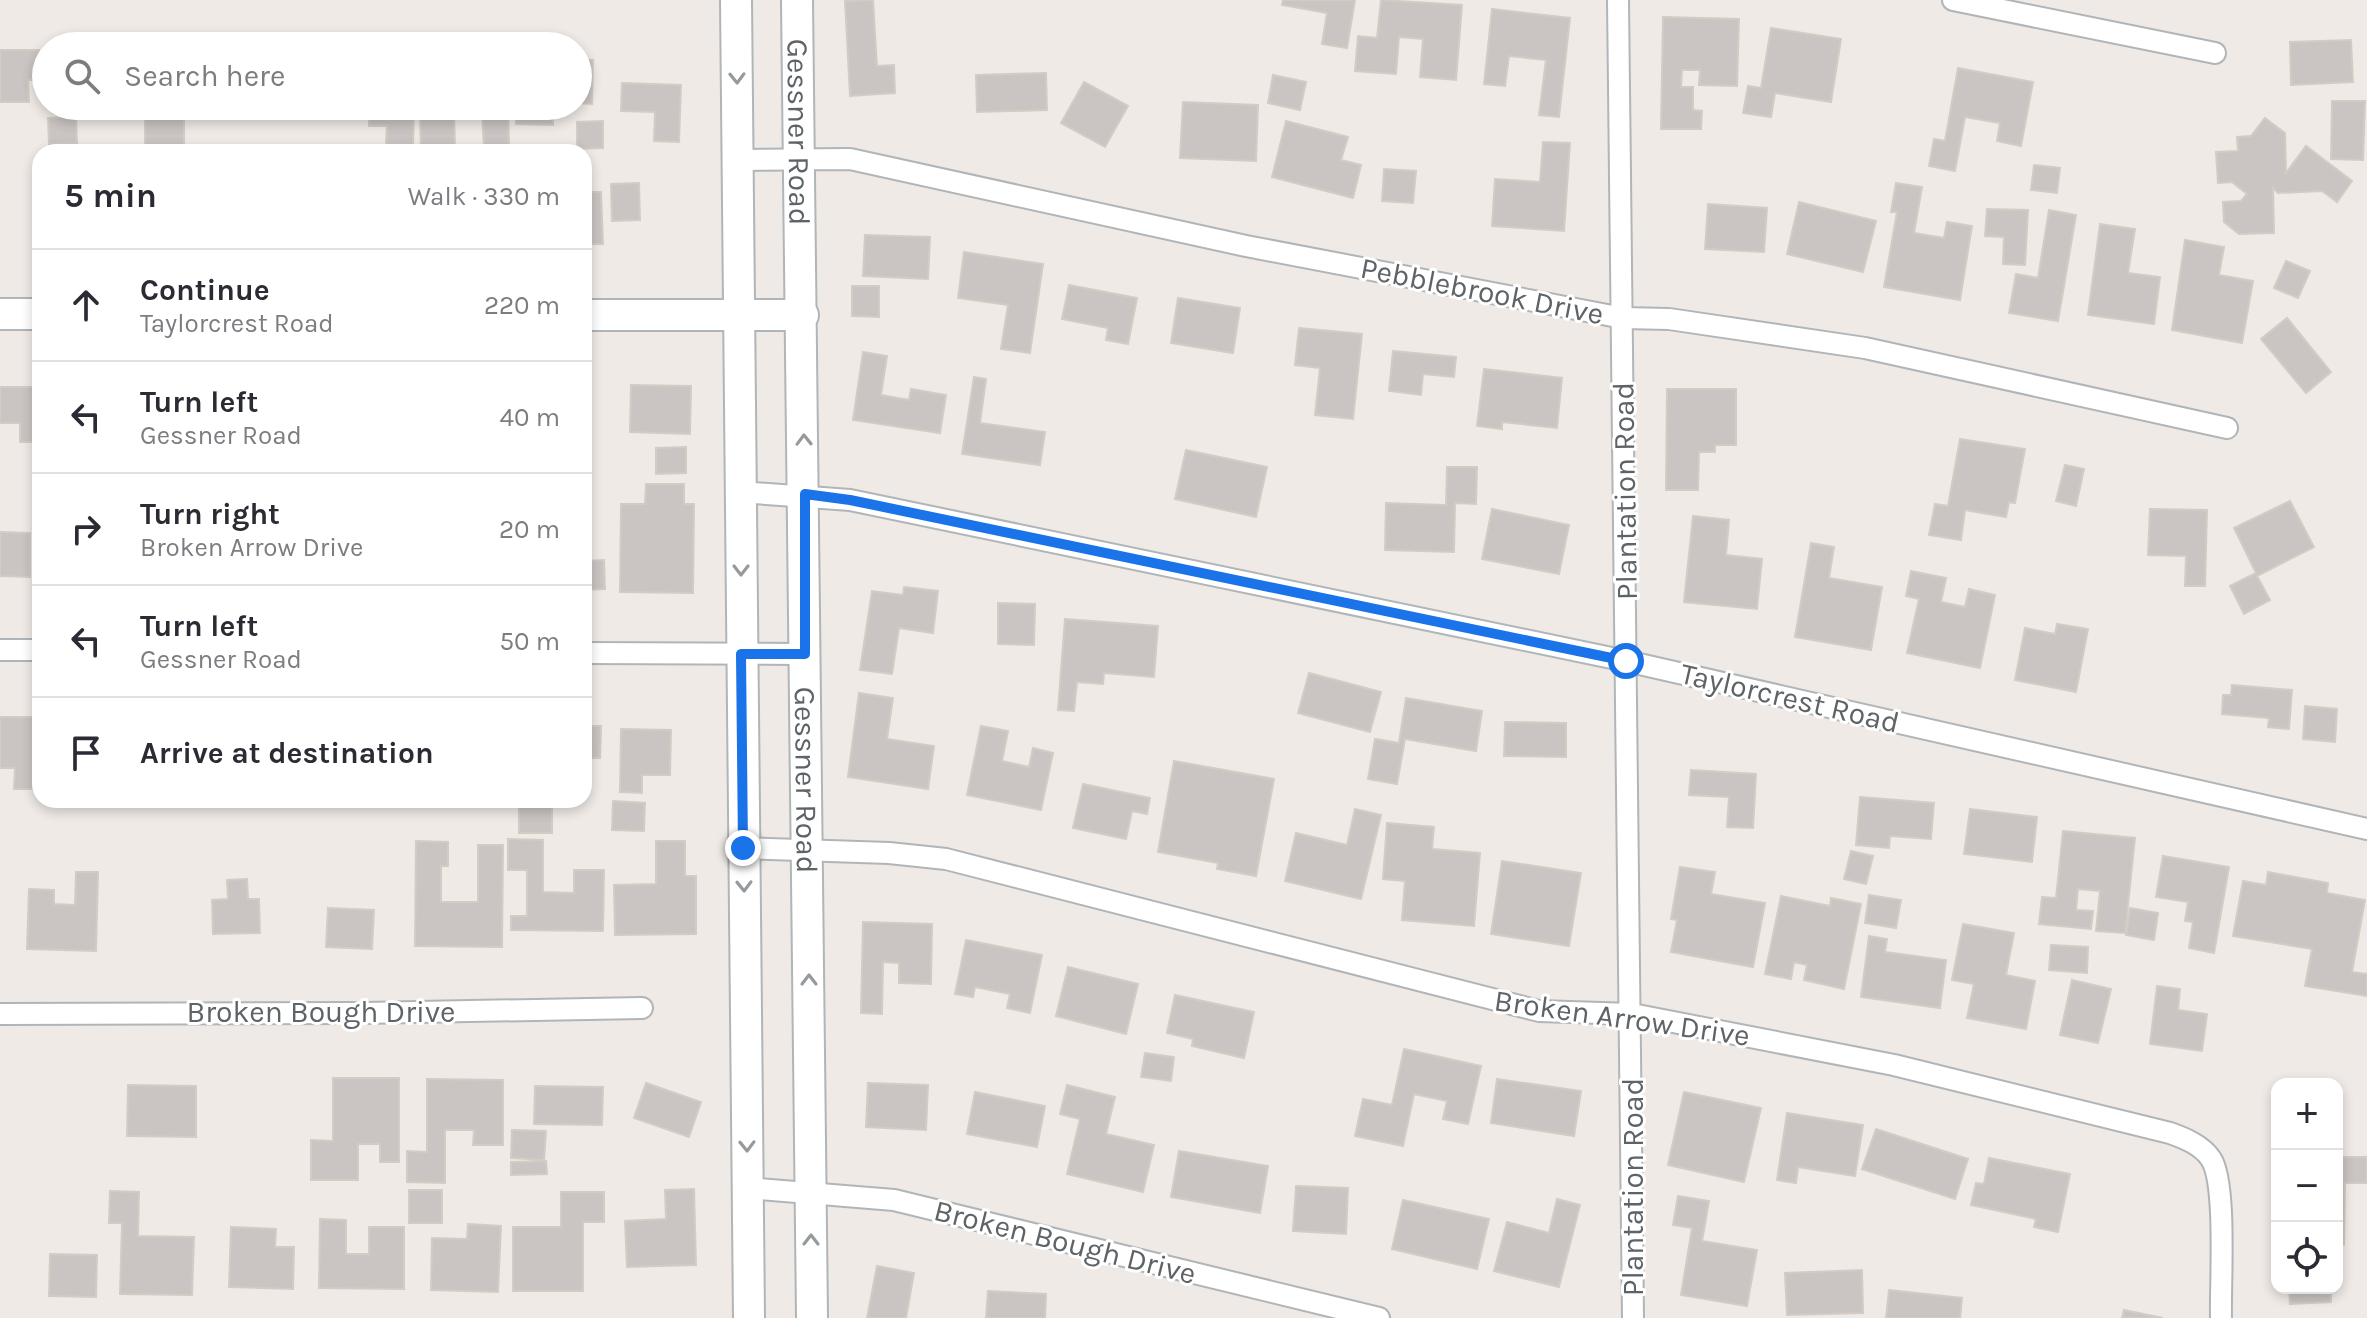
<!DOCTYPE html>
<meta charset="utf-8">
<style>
body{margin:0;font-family:Karla,sans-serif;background:#f2f2f3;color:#2b2b33}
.controls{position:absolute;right:24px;bottom:24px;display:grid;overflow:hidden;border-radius:16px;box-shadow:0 4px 12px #0003}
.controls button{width:72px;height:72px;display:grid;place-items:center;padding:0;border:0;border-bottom:2px solid #e1e1e2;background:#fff;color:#2b2b33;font:40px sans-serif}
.stop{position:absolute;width:24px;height:24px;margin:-18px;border:6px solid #1a73e8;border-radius:50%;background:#fff}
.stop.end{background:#1a73e8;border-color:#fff;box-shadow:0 2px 8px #0008}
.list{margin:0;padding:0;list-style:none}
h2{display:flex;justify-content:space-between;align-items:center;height:104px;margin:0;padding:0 32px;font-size:34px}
h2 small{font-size:26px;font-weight:400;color:#7c7c81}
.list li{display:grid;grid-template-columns:52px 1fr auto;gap:24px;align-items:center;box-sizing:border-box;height:112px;padding:0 32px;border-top:2px solid #e1e1e2}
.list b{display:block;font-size:30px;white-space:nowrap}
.list p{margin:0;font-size:26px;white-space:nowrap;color:#7c7c81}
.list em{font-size:26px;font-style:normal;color:#7c7c81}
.icon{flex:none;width:44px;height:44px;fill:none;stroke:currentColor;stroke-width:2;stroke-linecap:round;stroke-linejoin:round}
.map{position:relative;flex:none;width:2367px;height:1318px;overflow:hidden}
.search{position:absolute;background:#fff;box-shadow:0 4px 12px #0003;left:32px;top:32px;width:560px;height:88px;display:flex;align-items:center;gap:20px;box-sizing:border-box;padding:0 28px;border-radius:44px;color:#7c7c81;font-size:30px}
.panel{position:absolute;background:#fff;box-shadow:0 4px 12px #0003;left:32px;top:144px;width:560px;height:664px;border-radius:24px}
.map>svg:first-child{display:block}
.building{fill:#cac5c2;stroke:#d4cbc4;stroke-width:2}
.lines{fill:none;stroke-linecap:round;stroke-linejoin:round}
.street-casing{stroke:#b1b5b8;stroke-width:24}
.secondary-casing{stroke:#b0b5b8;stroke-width:34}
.street{stroke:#fff;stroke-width:20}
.secondary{stroke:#fff;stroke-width:30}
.oneway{stroke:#969a9c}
.route{stroke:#1a73e8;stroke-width:10}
.labels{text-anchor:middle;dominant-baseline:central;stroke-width:6;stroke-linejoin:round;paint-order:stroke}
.street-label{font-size:30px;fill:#5d6366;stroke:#fff}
</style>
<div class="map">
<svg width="2367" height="1318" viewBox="0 0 2367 1318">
<rect width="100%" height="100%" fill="#efeae6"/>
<path class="building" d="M873,0L877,66L894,65L895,93L850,96L845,1Z
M1283,0H1355L1347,48L1322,44L1327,13L1282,5Z
M1381,0L1462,5L1456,80L1420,77L1423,39L1399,37L1396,74L1355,71L1358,36L1377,38Z
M1492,9L1570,18L1559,117L1539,115L1546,60L1509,56L1505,86L1484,84Z
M1663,17L1739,19L1737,86L1699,85L1700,70H1682L1681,87H1693V110L1702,111L1701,129H1661Z
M1771,28L1841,39L1831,102L1775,93L1771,117L1743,113L1748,86L1761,88Z
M2351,40L2353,82L2291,85L2290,42Z
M0,50H39L40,80H28L29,102H0Z
M578,59L593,60L592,104L578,103Z
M1958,68L2033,82L2021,146L1997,141L2000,123L1965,117L1955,171L1929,166L1934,139L1945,141Z
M1046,73L1047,110L977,112L976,75Z
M1273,75L1306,82L1300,110L1268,103Z
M1084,82L1128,106L1105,147L1061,123Z
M622,83L681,85L679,142L654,141L655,112L621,111Z
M2332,101H2365L2363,160L2331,159Z
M1183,102L1258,105L1256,161L1180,158Z
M159,106H228V116H184V146H145V117L159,118Z
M369,106H414L413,145L386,144L387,126H369Z
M438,106H508L509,146L484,147L482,112L458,113V108L438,109Z
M516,106H553V125L516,124Z
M454,113L455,147L421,148L420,114Z
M76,117L77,143L49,144L48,118Z
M2265,118L2285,133L2286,173L2306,146L2352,181L2337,202L2322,191L2278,193L2273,188L2274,233L2239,234L2224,222L2223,202L2241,201L2247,194L2232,182L2218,183L2216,152L2238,151L2237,137L2251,136Z
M603,121V148L577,149V122Z
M1286,121L1348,137L1341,160L1361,165L1353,198L1272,177Z
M1543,142L1570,143L1564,231L1492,226L1495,179L1540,182Z
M2034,165L2060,168L2057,193L2031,190Z
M1384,169L1416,171L1413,203L1382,201Z
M639,183L640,220L612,221L611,184Z
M1896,183L1922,187L1914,233L1944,238L1947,222L1972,226L1960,300L1884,287L1897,212H1891Z
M584,192H601L603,244H584Z
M1799,202L1876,221L1863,272L1787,254Z
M1708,204L1767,208L1764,252L1705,249Z
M1987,209L2028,210L2025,265L2003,264L2004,237L1985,236Z
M2049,210L2076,215L2058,321L2009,313L2016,274L2038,278Z
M2100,224L2135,229L2128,273L2160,277L2154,324L2088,315Z
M865,235L930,237L928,279L863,276Z
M2185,240L2224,247L2219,275L2253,281L2242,343L2172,330Z
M964,252L1043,264L1030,353L1001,349L1008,305L958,298Z
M2286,261L2310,271L2298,298L2274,288Z
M1069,285L1137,298L1128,344L1106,340L1108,328L1062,319Z
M852,286H879V317L852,316Z
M1178,298L1240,308L1233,353L1171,343Z
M2287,318L2331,372L2306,393L2261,339Z
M1299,328L1362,334L1353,419L1315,415L1320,368L1295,365Z
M1393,351L1456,357L1454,377L1423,374L1421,395L1389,391Z
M863,352L887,356L881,395L909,400L911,389L946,395L940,433L853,420Z
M1484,369L1562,378L1557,428L1502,422V429L1477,426Z
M974,377L986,379L980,423L1045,432L1040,465L962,454Z
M631,385L691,386L690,434L630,432Z
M0,387H40V442H20V423H0Z
M1667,389H1736V445H1715V452H1699L1698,490H1666Z
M1960,439L2025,449L2015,503L2009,502L2006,517L1965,510L1961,540L1929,535L1935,504L1948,506Z
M686,447V473L656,474V448Z
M1186,450L1267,467L1256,517L1175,499Z
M2065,465L2084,469L2076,506L2056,501Z
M1447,467H1477L1476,504L1455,503L1454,552L1385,550L1386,503L1446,505Z
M646,484H684V504H694L693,593L620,592L621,504H645Z
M2290,501L2314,547L2257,576L2270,600L2244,614L2230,586L2256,573L2234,528Z
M1492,509L1569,525L1559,574L1482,559Z
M2150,509L2207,510L2205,586H2185L2186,556L2148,555Z
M1693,516L1729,520L1726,555L1762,559L1757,609L1684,602Z
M0,532L30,533V577L0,576Z
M1811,543L1834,547L1829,578L1882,587L1871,650L1795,637Z
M604,560L605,589L584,590V561Z
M1911,571L1946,578L1941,602L1965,607L1969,589L1995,595L1980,668L1907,653L1919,599L1906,596Z
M904,587L938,591L933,633L899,628L892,674L860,670L872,591L903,595Z
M998,603L1035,604L1034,645L998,644Z
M1065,619L1158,626L1154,677L1104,673L1103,684L1077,682L1074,711L1058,710Z
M2057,624L2088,629L2076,692L2015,680L2025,628L2055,634Z
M1309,673L1381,692L1370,732L1298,713Z
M2232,685L2292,690L2289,729L2268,727L2269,718L2222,714L2223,695H2231Z
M859,693L893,698L887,739L934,746L928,789L848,777Z
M1406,698L1482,711L1476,751L1405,739L1397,784L1368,779L1375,739L1399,743Z
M2305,706L2337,709L2335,742L2303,739Z
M0,717H40V789H14L15,768H0Z
M1505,722L1566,723V757L1504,756Z
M584,726H601L600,758H587V776H584Z
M981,726L1008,731L1002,761L1029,767L1033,748L1053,753L1041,810L967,795Z
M621,729L671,730L670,775H642V793L620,792Z
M1174,761L1274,779L1256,876L1217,869L1218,863L1158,852Z
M1691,770L1756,774L1753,828L1727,827L1729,797L1689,795Z
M1083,784L1150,798L1147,814L1132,811L1126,839L1073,828Z
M1860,797L1934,803L1931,839L1890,836L1889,848L1856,845Z
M552,800V833H519V801Z
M613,801L645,803L644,831L612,830Z
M1355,809L1381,815L1361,899L1285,881L1296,833L1347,845Z
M1970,809L2037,817L2032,862L1964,854Z
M1387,823L1434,827L1432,849L1480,853L1474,926L1402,920L1405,881L1383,879Z
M2063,831L2135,838L2125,933L2096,931L2100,891L2078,889L2076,910L2093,911L2091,929L2039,924L2042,897L2056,898Z
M508,839L543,840V892L574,893V870H604L603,931L511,930V916H527V870H508Z
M416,841L448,842V866H441V902H478V845H503L502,947L415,946Z
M656,841H685V876H696V934L615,935L614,885L656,884Z
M1851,851L1873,856L1866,884L1844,879Z
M2163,856L2229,867L2214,953L2189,948L2193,922L2185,921L2188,902L2156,897Z
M1502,861L1581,873L1569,946L1491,934Z
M1680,867L1715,872L1711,894L1765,903L1753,967L1671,952L1677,920L1671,919Z
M76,872H98L96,951L27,949L29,889L54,890V904L75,905Z
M2268,872L2328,883L2327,893L2365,900L2352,972L2367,974V996L2305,986L2312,949L2233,936L2243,881L2266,885Z
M247,879L248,899H259L260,933L213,934L212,900L228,899L227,880Z
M1869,895L1901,900L1896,928L1865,923Z
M1781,896L1830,906L1831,898L1861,904L1844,989L1804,980L1807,965L1794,962L1791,979L1765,974Z
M328,908L374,910L372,949L326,947Z
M2130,908L2158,913L2154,940L2126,935Z
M863,922L932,924L931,984L899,983V963L883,962L882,1014L861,1013Z
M1963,924L2014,933L2006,975L2035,981L2026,1029L1967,1018L1974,984L1952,980Z
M1869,936L1887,939L1885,952L1946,960L1940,1008L1861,997Z
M966,940L1042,955L1030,1013L1007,1008L1010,994L975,987L973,997L955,994Z
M2051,945L2088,947L2087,973L2049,970Z
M1068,967L1138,984L1126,1034L1056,1016Z
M2072,980L2111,989L2098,1043L2060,1035Z
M2157,986L2180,989L2178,1010L2207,1014L2202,1051L2150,1044Z
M1175,995L1254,1012L1244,1058L1192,1046L1193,1039L1167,1033Z
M1404,1049L1481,1066L1468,1124L1443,1119L1447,1101L1414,1094L1403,1146L1355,1136L1363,1099L1392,1105Z
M1145,1053L1174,1057L1171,1081L1141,1077Z
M333,1078H399V1162H380V1144H358V1180H311V1140L333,1141Z
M427,1079L503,1080V1145H473L474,1130H445V1183L407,1182V1151L427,1152Z
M1497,1079L1581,1091L1574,1136L1491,1123Z
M646,1083L701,1102L689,1137L634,1118Z
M868,1083L928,1085L926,1130L866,1127Z
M128,1085L196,1086V1137L127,1136Z
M1067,1085L1115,1097L1106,1134L1154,1145L1143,1192L1067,1174L1080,1119L1060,1114Z
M535,1086L603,1087L602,1125L534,1124Z
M975,1092L1045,1106L1037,1147L967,1134Z
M1684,1092L1761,1108L1744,1182L1668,1165Z
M1787,1113L1863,1125L1855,1176L1798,1167L1796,1183L1777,1180Z
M1876,1129L1968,1159L1955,1199L1862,1169Z
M512,1130L546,1131L544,1160L511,1158Z
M1179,1151L1268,1166L1260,1213L1171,1197Z
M2342,1157H2367V1183H2345L2344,1245H2337V1177H2341Z
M1989,1158L2070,1174L2058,1232L2034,1227L2036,1219L1971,1205L1976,1183L1984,1184Z
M546,1161L547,1174L511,1175V1162Z
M1296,1186L1348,1188L1346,1234L1293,1231Z
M694,1189L696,1265L627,1267L625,1221L666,1219L665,1190Z
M409,1190H442V1223H409Z
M110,1191L139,1192L138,1236L194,1237L192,1295L120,1294L122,1223H109Z
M561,1192H604V1222H583V1291H513V1227H561Z
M1678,1196L1709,1201L1702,1241L1757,1250L1747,1306L1681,1295L1692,1228L1673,1225Z
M1557,1199L1580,1205L1559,1287L1494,1271L1507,1222L1549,1233Z
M1403,1200L1489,1219L1477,1269L1392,1249Z
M320,1219L346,1220V1254H369V1227H404V1289L319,1288Z
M468,1224L501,1226L498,1292L431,1290L432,1238L467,1239Z
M231,1227L276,1229L275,1247H294L293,1289L229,1287Z
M50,1254L97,1255L96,1297L49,1296Z
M877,1266L914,1273L906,1318H867Z
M1862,1270L1863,1313L1787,1315L1785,1273Z
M2289,1288H2331V1302L2290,1304Z
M1889,1290L1962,1298L1960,1318H1886Z
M988,1291L1046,1294L1045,1318H986Z
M2124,1310L2163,1318H2122Z"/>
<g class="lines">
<defs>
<path id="street" d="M1618,0L1633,1318
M1953,0L2215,53
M737,160L850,159L1246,246L1623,318L1669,319L1865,348L2227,428
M740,492L850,500L1626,661L2367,829
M0,650H40
M584,653L805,654
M743,848L889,853L946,859L1539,1011L1632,1014L1894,1065L2170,1133C2184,1138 2202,1145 2211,1159C2227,1183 2220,1285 2221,1318
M0,1014L363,1013L642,1008
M747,1188L894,1200L1379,1318"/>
<g id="secondary">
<path d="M736,0L749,1318"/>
<path id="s1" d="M797,0L812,1318"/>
<path d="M0,314H40"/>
<path d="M584,315H803"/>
</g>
</defs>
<use href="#street" class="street-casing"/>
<use href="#secondary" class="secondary-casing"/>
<use href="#street" class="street"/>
<use href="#secondary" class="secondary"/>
</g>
<defs><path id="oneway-chevron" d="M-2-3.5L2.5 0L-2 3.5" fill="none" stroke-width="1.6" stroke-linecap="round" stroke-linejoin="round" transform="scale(2)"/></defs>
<g class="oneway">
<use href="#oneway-chevron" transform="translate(737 78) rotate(89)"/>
<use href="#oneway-chevron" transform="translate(804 440) rotate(-91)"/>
<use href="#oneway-chevron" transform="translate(741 570) rotate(90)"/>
<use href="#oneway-chevron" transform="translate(744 886) rotate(89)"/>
<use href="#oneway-chevron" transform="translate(809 980) rotate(-90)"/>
<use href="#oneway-chevron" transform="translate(747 1146) rotate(89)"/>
<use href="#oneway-chevron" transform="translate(811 1240) rotate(-90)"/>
</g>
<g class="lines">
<path class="route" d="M743,848L741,654H805V494L850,500L1626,661"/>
</g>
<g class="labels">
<g class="street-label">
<text stroke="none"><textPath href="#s1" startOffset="132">Gessner Road</textPath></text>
<text transform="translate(1482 291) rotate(11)">Pebblebrook Drive</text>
<text transform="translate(1625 491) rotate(-91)">Plantation Road</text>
<text transform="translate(1790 698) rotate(13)">Taylorcrest Road</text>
<text stroke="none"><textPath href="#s1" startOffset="780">Gessner Road</textPath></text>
<text x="321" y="1012">Broken Bough Drive</text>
<text transform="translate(1622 1018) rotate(8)">Broken Arrow Drive</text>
<text transform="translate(1633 1187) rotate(-90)">Plantation Road</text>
<text transform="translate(1065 1242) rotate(14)">Broken Bough Drive</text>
</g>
</g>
</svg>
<div class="controls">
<button>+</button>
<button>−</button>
<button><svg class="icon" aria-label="locate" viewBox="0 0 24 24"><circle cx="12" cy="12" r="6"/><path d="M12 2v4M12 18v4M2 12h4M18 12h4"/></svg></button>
</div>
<div class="stop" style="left:1626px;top:661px"></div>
<div class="stop end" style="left:743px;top:848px"></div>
<div class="search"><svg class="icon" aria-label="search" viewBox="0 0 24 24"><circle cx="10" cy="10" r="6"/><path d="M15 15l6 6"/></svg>Search here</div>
<section class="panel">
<h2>5 min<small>Walk · 330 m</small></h2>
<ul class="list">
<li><svg class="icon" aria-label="ahead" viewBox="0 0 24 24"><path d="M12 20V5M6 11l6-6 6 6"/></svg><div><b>Continue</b><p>Taylorcrest Road</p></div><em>220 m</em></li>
<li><svg class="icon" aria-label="left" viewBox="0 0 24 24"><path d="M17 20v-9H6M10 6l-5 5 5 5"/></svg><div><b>Turn left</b><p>Gessner Road</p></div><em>40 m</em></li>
<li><svg class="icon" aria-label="right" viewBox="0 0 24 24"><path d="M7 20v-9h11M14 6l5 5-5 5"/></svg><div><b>Turn right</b><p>Broken Arrow Drive</p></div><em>20 m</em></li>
<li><svg class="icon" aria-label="left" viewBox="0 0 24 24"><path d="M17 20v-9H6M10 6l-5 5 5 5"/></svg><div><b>Turn left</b><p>Gessner Road</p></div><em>50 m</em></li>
<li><svg class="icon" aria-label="arrive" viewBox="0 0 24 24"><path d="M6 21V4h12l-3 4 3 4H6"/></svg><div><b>Arrive at destination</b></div></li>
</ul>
</section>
</div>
